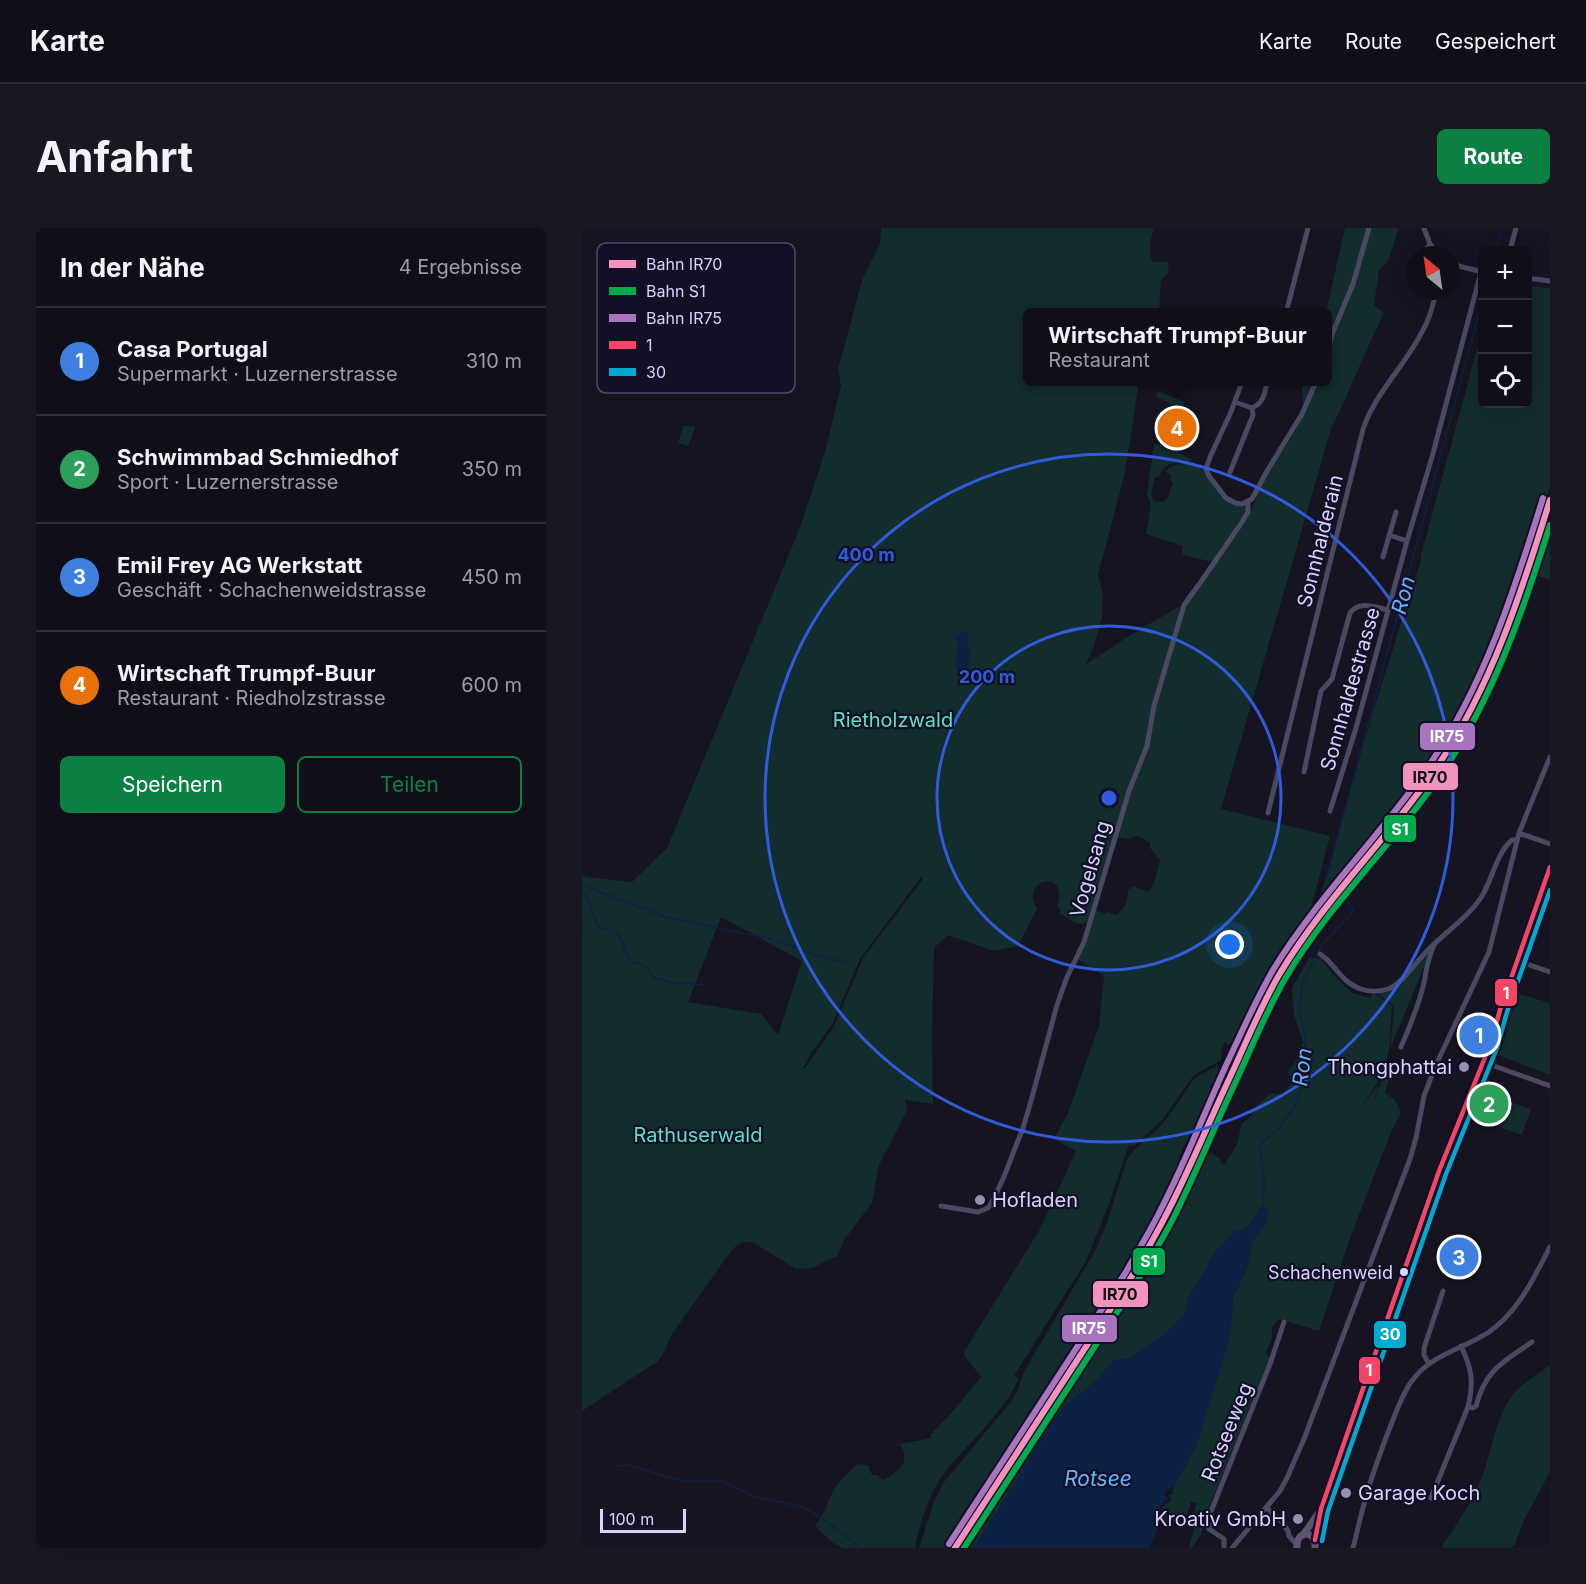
<!DOCTYPE html>
<html lang="de">
<meta charset="utf-8">
<style>
body{margin:0;font-family:Inter,sans-serif;background:#191822;color:#f1f3f6}
.controls{position:absolute;right:18px;top:18px;display:grid;overflow:hidden;border-radius:9px;box-shadow:0 6px 24px #0002}
.controls button{width:54px;height:54px;display:grid;place-items:center;padding:0;border:0;border-bottom:2px solid #302f38;background:#100f19;color:#f1f3f6;font:30px sans-serif}
.compass{position:absolute;left:824px;top:18px;width:54px;height:54px;border-radius:50%;background:#100f19;box-shadow:0 6px 24px #0002;rotate:331deg}
.scale{position:absolute;left:18px;bottom:15px;width:86px;box-sizing:border-box;padding-left:6px;border:3px solid #d9d4ff;border-top:0;font-size:16px;line-height:21px;white-space:nowrap;color:#d9d4ff;-webkit-text-stroke:4px #130f26;paint-order:stroke}
.you{position:absolute;left:648px;top:717px;width:21px;height:21px;margin:-15px;border:4px solid #fff;border-radius:50%;background:#1a73e8;box-shadow:0 0 0 9px #1a73e833}
.badge{display:grid;place-items:center;width:39px;height:39px;border-radius:50%;background:#0b8043;color:#fff;font-size:20px;font-weight:700}
.pin{position:absolute;translate:-50% -50%;border:3px solid #fff;box-shadow:0 2px 6px #0006}
.popup{position:absolute;left:441px;top:80px;width:309px;height:78px;box-sizing:border-box;display:grid;place-content:center;border-radius:9px;background:#100f19;filter:drop-shadow(0 2px 4px #0005);font-size:20px;white-space:nowrap;color:#9c9ca2}
.popup b{font-size:22px;color:#f1f3f6}
.popup::after{content:'';position:absolute;left:50%;top:100%;margin-left:-12px;border:12px solid transparent;border-top-color:#100f19}
.list{margin:0;padding:0;list-style:none}
h2{display:flex;justify-content:space-between;align-items:center;height:78px;margin:0;padding:0 24px;font-size:26px}
h2 small{font-size:20px;font-weight:400;color:#9c9ca2}
.list li{display:grid;grid-template-columns:39px 1fr auto;gap:18px;align-items:center;box-sizing:border-box;height:108px;padding:0 24px;border-top:2px solid #302f38}
.list b{display:block;font-size:22px;white-space:nowrap}
.list p{margin:0;font-size:20px;white-space:nowrap;color:#9c9ca2}
.list em{font-size:20px;font-style:normal;color:#9c9ca2}
.actions{display:flex;gap:12px;padding:18px 24px}
.actions a{flex:1;padding:14px 0;border:2px solid #0b8043;border-radius:9px;text-align:center;font-size:21px;color:#0b8043}
.actions .main{background:#0b8043;color:#fff}
.icon{flex:none;width:33px;height:33px;fill:none;stroke:currentColor;stroke-width:2;stroke-linecap:round;stroke-linejoin:round}
.map{position:relative;flex:none;width:968px;height:1320px;overflow:hidden;border-radius:9px}
header{display:flex;align-items:center;gap:36px;box-sizing:border-box;height:84px;padding:0 30px;background:#100f19;border-bottom:2px solid #302f38}
header strong{font-size:28px}
nav{display:flex;gap:33px;margin-inline-start:auto;font-size:21px}
.intro{display:flex;align-items:center;justify-content:space-between;box-sizing:border-box;height:144px;padding:0 36px}
h1{margin:0;font-size:42px}
.button{padding:15px 27px;border-radius:9px;background:#0b8043;color:#fff;font-size:21px;font-weight:700}
main{display:flex;gap:36px;padding:0 36px}
aside{flex:1;background:#100f19;border-radius:9px;box-shadow:0 6px 24px #0002}
.map>svg:first-child{display:block}
.green{fill:#132c2d;fill-rule:evenodd}
.water{fill:#0d2144}
.lines{fill:none;stroke-linecap:round;stroke-linejoin:round}
.stream{stroke:#0d2144;stroke-width:1.5}
.minor{stroke:#4a4962;stroke-width:5}
.major{stroke:#5e5373;stroke-width:7}
.bus-1-casing{stroke:#130f26;stroke-width:9}
.bus-2-casing{stroke:#130f26;stroke-width:9}
.bus-1{stroke:#f34667;stroke-width:4.5}
.bus-2{stroke:#00a9ce;stroke-width:4.5}
.rail-1-casing{stroke:#130f26;stroke-width:10}
.rail-2-casing{stroke:#130f26;stroke-width:10}
.rail-3-casing{stroke:#130f26;stroke-width:10}
.rail-1{stroke:#f193bd;stroke-width:6}
.rail-2{stroke:#00ab4d;stroke-width:6}
.rail-3{stroke:#a974be;stroke-width:6}
.ring{fill:none;stroke:#305bdc;stroke-width:3}
.poi-dot{fill:#9591b1;stroke:#130f26;stroke-width:2}
.bus-dot{fill:#d9d4ff;stroke:#130f26;stroke-width:2}
.labels{text-anchor:middle;dominant-baseline:central;stroke-width:4.5;stroke-linejoin:round;paint-order:stroke}
.bus-label{font-size:18px;fill:#d9d4ff;stroke:#130f26;text-anchor:end}
.street-label{font-size:20px;fill:#d9d4ff;stroke:#130f26}
.park-label{font-size:20px;fill:#5fe0c0;stroke:#130f26}
.poi-label{font-size:20px;fill:#d9d4ff;stroke:#130f26;text-anchor:end}
.water-label{font-size:21px;font-style:italic;fill:#62b6ff;stroke:#130f26}
.key{fill:#130f26;stroke:#4e4a67;stroke-width:1.5}
.key-label{font-size:16px;fill:#d9d4ff}
.centre{fill:#305bdc;stroke:#130f26;stroke-width:3}
.ring-label{font-size:18px;text-anchor:middle;font-weight:bold;fill:#305bdc;stroke:#130f26;stroke-width:4.5;stroke-linejoin:round;paint-order:stroke}
.line-badge{stroke:#130f26;stroke-width:2}
.badge-label{font-size:16px;text-anchor:middle;font-weight:bold;fill:#fff}
.pale-badge-label{font-size:16px;text-anchor:middle;font-weight:bold;fill:#111}
</style>
<header>
<strong>Karte</strong>
<nav><a>Karte</a><a>Route</a><a>Gespeichert</a></nav>
</header>
<div class="intro"><h1>Anfahrt</h1><a class="button">Route</a></div>
<main>
<aside>
<h2>In der Nähe<small>4 Ergebnisse</small></h2>
<ul class="list">
<li><span class="badge" style="background:#3f7fe0">1</span><div><b>Casa Portugal</b><p>Supermarkt · Luzernerstrasse</p></div><em>310 m</em></li>
<li><span class="badge" style="background:#2e9e5b">2</span><div><b>Schwimmbad Schmiedhof</b><p>Sport · Luzernerstrasse</p></div><em>350 m</em></li>
<li><span class="badge" style="background:#3f7fe0">3</span><div><b>Emil Frey AG Werkstatt</b><p>Geschäft · Schachenweidstrasse</p></div><em>450 m</em></li>
<li><span class="badge" style="background:#e8710a">4</span><div><b>Wirtschaft Trumpf-Buur</b><p>Restaurant · Riedholzstrasse</p></div><em>600 m</em></li>
</ul>
<div class="actions"><a class="main">Speichern</a><a>Teilen</a></div>
</aside>
<div class="map">
<svg width="968" height="1320" viewBox="0 0 968 1320">
<rect width="100%" height="100%" fill="#161421"/>
<path class="green" d="M299,0H572C568,11 567,22 570,33L574,34H585L587,41L585,47L579,52L577,84L445,85V154H557L543,245L516,347L521,367L520,390L511,421L503,437L550,406L598,378L565,514L539,583L505,694L501,696L494,695L477,685L479,681L475,678C476,674 478,668 477,664C473,642 439,657 455,681L436,718L412,723L366,707L352,720L350,810L351,876L323,872L325,883L297,937L290,975L262,1012L255,1028L230,1040L214,1041L170,1014C160,1012 153,1018 147,1026L90,1106L80,1128L76,1133L0,1183V705L1,699L0,692V647L4,649L50,654L85,620L217,302L243,224L259,158L256,141L281,49L298,16ZM340,648L341,651L281,730L251,800L223,840H221L230,824L251,795L278,731ZM139,689L220,733L196,807L179,786L106,774Z
M763,0H817L806,33L797,42L792,77L802,85C783,123 768,163 749,201L639,581L748,608L728,684L649,814L646,817L643,814L640,819L639,832L612,847L580,892L552,918L547,917L527,976L504,1033L432,1148L437,1150C420,1189 383,1216 358,1251C346,1269 337,1299 333,1320H261L251,1315L233,1298C244,1284 244,1277 251,1263C256,1254 265,1246 273,1238L276,1236L286,1237L290,1247H296L300,1252C311,1249 315,1242 322,1235V1224L318,1216L350,1210L348,1209L351,1204L372,1182L399,1149L383,1128L382,1124L458,1001L494,923L472,911L486,885L517,798L522,748L495,731L512,681L523,686L524,684L535,687C545,677 545,675 546,662L551,658L566,664C574,656 575,643 578,632L568,620V614L555,608L545,611L533,609L543,578L565,520L573,480L600,383L665,290L673,274L678,258L712,205L722,186L720,159L722,154H745L744,84Z
M946,58L968,60V259L937,359L917,413L897,460L867,513L842,549L809,589L737,679L740,662L790,487L839,332V327L900,103V176H945Z
M576,163L603,174L599,181H597L596,185L593,184L588,175L574,169Z
M101,198H111L113,200L106,218L96,215Z
M572,216C587,217 598,224 610,233C594,236 584,231 577,249H573L569,265L572,273L581,274L586,269L591,254L588,253L589,247L584,244L586,240C596,235 612,234 621,242L642,271L650,277L664,279L665,281L631,334L600,327L601,318L564,306L569,277L565,267Z
M968,302V352L953,347Z
M849,722L808,821L812,780L809,776L797,766C819,761 834,738 849,722Z
M727,730L739,731L755,751L770,765L789,770L790,766L796,768L810,778L807,824L799,849L780,878L797,856L792,871L793,870L804,840L808,845L803,865L813,872L819,885L809,904L768,1010L737,1103L697,1091L690,1099V1110L683,1127L688,1129L624,1287L619,1306L610,1320H607L612,1300L611,1286L615,1275L609,1274L605,1288L597,1286L595,1297L592,1296L588,1291L578,1296V1290L583,1285L579,1280L588,1273L589,1270L586,1268L592,1265L590,1262L614,1218L648,1107L651,1070L667,1035L669,1015L683,997L687,983L677,979C674,991 667,1003 653,1003L635,1022L606,1071L602,1086L596,1094L582,1107L547,1130L531,1133L516,1152L483,1178L392,1320H383L565,1039L613,947L628,924L637,930L642,938L655,916L660,895L669,888L671,881L688,866H701L707,859L709,852L706,843L715,832L721,814L712,787L710,760Z
M934,765L968,775V847L916,827Z
M635,838V840L638,841L640,838L622,881L600,922L591,951L562,1012L497,1120L457,1182L389,1281L364,1320H337L352,1274L362,1254L431,1171C437,1162 438,1152 443,1142L513,1023L525,995L544,933C552,919 566,911 577,899C590,885 600,868 611,852L616,848Z
M928,874L949,881L940,907L920,900Z
M968,1137V1244L942,1292L933,1316L928,1320H859C875,1296 892,1271 902,1243C911,1218 915,1182 935,1162C943,1154 958,1145 968,1137Z"/>
<path class="water" d="M384,404L387,406L385,419L388,420C390,427 384,432 387,439L383,443L378,445L375,443L374,439L376,414L374,411V407Z
M681,977L687,983L683,997L669,1015L667,1035L651,1070L648,1107L614,1218L592,1258L582,1265L586,1271C579,1276 576,1278 579,1287L575,1289L576,1298L568,1320H392L475,1187L483,1177L516,1152L531,1133L548,1130L582,1107L596,1094L602,1086L606,1071L635,1022L653,1003C667,1003 674,991 677,979Z"/>
<g class="lines">
<path class="stream" d="M914,22L920,0
M0,657L86,690L112,694L139,701L191,711
M752,657L745,648L900,74
M0,662C10,671 9,688 17,699L28,702
M35,705L39,711L45,728L51,734L63,738L73,750L82,752L91,755H100L121,757
M196,713L236,728L267,735
M681,977C683,961 682,936 677,920L680,915L695,902L714,877L720,858L721,830L724,811L718,786L720,755L740,717L770,685L771,681L762,670
M34,1238L46,1237L99,1253H139L174,1269L221,1279L237,1288
M241,1291L279,1320"/>
<path class="minor" d="M842,0L848,16L856,27
M928,22L934,0
M841,27L848,16
M869,36L900,44
M945,50L968,53
M832,60L833,57
M704,85L726,0
M745,128L751,104L771,56L787,0
M660,154L649,184L628,229L624,241L627,248L644,270L653,275L660,276L670,271L685,243L720,186L734,154
M653,174L670,180C682,175 683,164 685,154
M648,244L671,187L670,180
M807,307L825,313
M801,329L814,284
M722,544L739,463L750,451L768,385C777,372 793,379 806,382
M748,583L774,500L825,313L850,229L899,44
M686,585L781,201C794,163 826,135 843,98C849,87 851,75 855,63
M937,605L968,616
M738,726C753,735 758,754 779,761C787,764 798,764 806,761C820,756 834,734 845,723C863,704 886,690 900,668C910,652 915,624 930,612H935
M936,733L968,744
M819,819C828,798 837,777 842,755C844,742 846,730 852,717
M901,834L968,858
M359,978L396,984L406,980L410,974L421,951L441,900L449,873L475,777L485,749L502,714L547,563L565,518L572,478L602,377L623,348L660,294L666,284V274
M847,1136L842,1127V1120L861,1063
M886,1179L891,1180L894,1178C904,1141 920,1135 950,1114
M849,1270L886,1179C892,1154 890,1141 879,1118
M685,1280L700,1294L706,1303L707,1308L714,1316
M642,1320V1311L627,1301L628,1286L688,1136L702,1094
M650,1320L698,1263L705,1250L722,1211L828,931L834,910L842,868L853,839L907,724L937,605L968,529
M771,1320C775,1305 778,1290 782,1276C790,1246 801,1217 812,1189C818,1175 823,1160 833,1149C852,1126 883,1120 907,1104C937,1083 951,1051 968,1019"/>
<path class="major" d="M721,1307L738,1283
M733,1312L739,1281L857,943L908,817L918,782L968,639
M715,1320C713,1302 735,1301 733,1320"/>
<defs>
<path id="bus-1" d="M733,1312L739,1281L857,943L908,817L918,782L968,639"/>
<path id="bus-2" d="M740,1313L746,1283L864,946L915,820L925,784L968,662"/>
</defs>
<use href="#bus-1" class="bus-1-casing"/>
<use href="#bus-2" class="bus-2-casing"/>
<use href="#bus-1" class="bus-1"/>
<use href="#bus-2" class="bus-2"/>
<defs>
<path id="rail-1" d="M373,1320L550,1048C561,1028 573,1009 583,989C608,942 627,893 650,845C665,812 679,778 697,747C741,673 804,613 853,542C909,460 939,366 968,272"/>
<path id="rail-2" d="M382,1320L556,1052C568,1031 581,1011 592,989C615,943 634,895 656,849C671,816 685,782 703,751C747,676 811,617 860,545C911,470 941,384 968,297"/>
<path id="rail-3" d="M367,1316L544,1044C555,1024 567,1005 577,985C601,939 620,891 641,844C657,810 672,775 691,742C736,668 799,608 848,536C903,455 932,363 961,270"/>
</defs>
<use href="#rail-1" class="rail-1-casing"/>
<use href="#rail-2" class="rail-2-casing"/>
<use href="#rail-3" class="rail-3-casing"/>
<use href="#rail-1" class="rail-1"/>
<use href="#rail-2" class="rail-2"/>
<use href="#rail-3" class="rail-3"/>
</g>
<g class="ring">
<circle cx="527" cy="570" r="172"/>
<circle cx="527" cy="570" r="344"/>
</g>
<g class="poi-dot">
<circle cx="882" cy="839" r="6"/>
<circle cx="398" cy="972" r="6"/>
<circle cx="764" cy="1265" r="6"/>
<circle cx="716" cy="1291" r="6"/>
</g>
<circle class="bus-dot" cx="822" cy="1044" r="5"/>
<g class="labels">
<g class="bus-label">
<text x="811" y="1044">Schachenweid</text>
</g>
<g class="street-label">
<text transform="translate(738 313) rotate(-76)">Sonnhalderain</text>
<text transform="translate(768 461) rotate(-74)">Sonnhaldestrasse</text>
<text transform="translate(508 641) rotate(-74)">Vogelsang</text>
<text transform="translate(645 1204) rotate(-68)">Rotseeweg</text>
</g>
<g class="park-label">
<text x="311" y="492">Rietholzwald</text>
<text x="116" y="907">Rathuserwald</text>
</g>
<g class="poi-label">
<text x="870" y="839">Thongphattai</text>
<text x="410" y="972" text-anchor="start">Hofladen</text>
<text x="776" y="1265" text-anchor="start">Garage Koch</text>
<text x="704" y="1291">Kroativ GmbH</text>
</g>
<g class="water-label">
<text transform="translate(821 367) rotate(-75)">Ron</text>
<text transform="translate(720 839) rotate(-83)">Ron</text>
<text x="516" y="1250">Rotsee</text>
</g>
</g>
<rect x="15" y="15" width="198" height="150" rx="9" class="key"/>
<rect x="27" y="32" width="27" height="8" fill="#f193bd"/>
<rect x="27" y="59" width="27" height="8" fill="#00ab4d"/>
<rect x="27" y="86" width="27" height="8" fill="#a974be"/>
<rect x="27" y="113" width="27" height="8" fill="#f34667"/>
<rect x="27" y="140" width="27" height="8" fill="#00a9ce"/>
<g class="key-label">
<text x="64" y="42">Bahn IR70</text>
<text x="64" y="69">Bahn S1</text>
<text x="64" y="96">Bahn IR75</text>
<text x="64" y="123">1</text>
<text x="64" y="150">30</text>
</g>
<circle cx="527" cy="570" r="9" class="centre"/>
<g class="ring-label">
<text x="284" y="333">400 m</text>
<text x="405" y="455">200 m</text>
</g>
<g class="line-badge">
<rect x="837" y="494" width="57" height="29" rx="6" fill="#a974be"/>
<rect x="820" y="534" width="57" height="29" rx="6" fill="#f193bd"/>
<rect x="801" y="586" width="34" height="29" rx="6" fill="#00ab4d"/>
<rect x="912" y="750" width="24" height="29" rx="6" fill="#f34667"/>
<rect x="550" y="1019" width="34" height="29" rx="6" fill="#00ab4d"/>
<rect x="510" y="1052" width="57" height="28" rx="6" fill="#f193bd"/>
<rect x="479" y="1086" width="57" height="29" rx="6" fill="#a974be"/>
<rect x="791" y="1092" width="34" height="29" rx="6" fill="#00a9ce"/>
<rect x="776" y="1128" width="23" height="29" rx="6" fill="#f34667"/>
</g>
<g class="badge-label">
<text x="865" y="514">IR75</text>
<text x="818" y="607">S1</text>
<text x="924" y="771">1</text>
<text x="567" y="1039">S1</text>
<text x="507" y="1106">IR75</text>
<text x="808" y="1112">30</text>
<text x="787" y="1148">1</text>
</g>
<g class="pale-badge-label">
<text x="848" y="555">IR70</text>
<text x="538" y="1072">IR70</text>
</g>
</svg>
<div class="controls">
<button>+</button>
<button>−</button>
<button><svg class="icon" aria-label="locate" viewBox="0 0 24 24"><circle cx="12" cy="12" r="6"/><path d="M12 2v4M12 18v4M2 12h4M18 12h4"/></svg></button>
</div>
<svg class="compass" viewBox="-18 -18 36 36"><path d="M0-13l5 13h-10z" fill="#e53935"/><path d="M0 13l5-13h-10z" fill="#9c9ca2"/></svg>
<div class="scale">100 m</div>
<div class="you"></div>
<div class="pin badge" style="left:897px;top:807px;background:#3f7fe0">1</div>
<div class="pin badge" style="left:907px;top:876px;background:#2e9e5b">2</div>
<div class="pin badge" style="left:877px;top:1029px;background:#3f7fe0">3</div>
<div class="pin badge" style="left:595px;top:200px;background:#e8710a">4</div>
<div class="popup"><b>Wirtschaft Trumpf-Buur</b>Restaurant</div>
</div>
</main>
